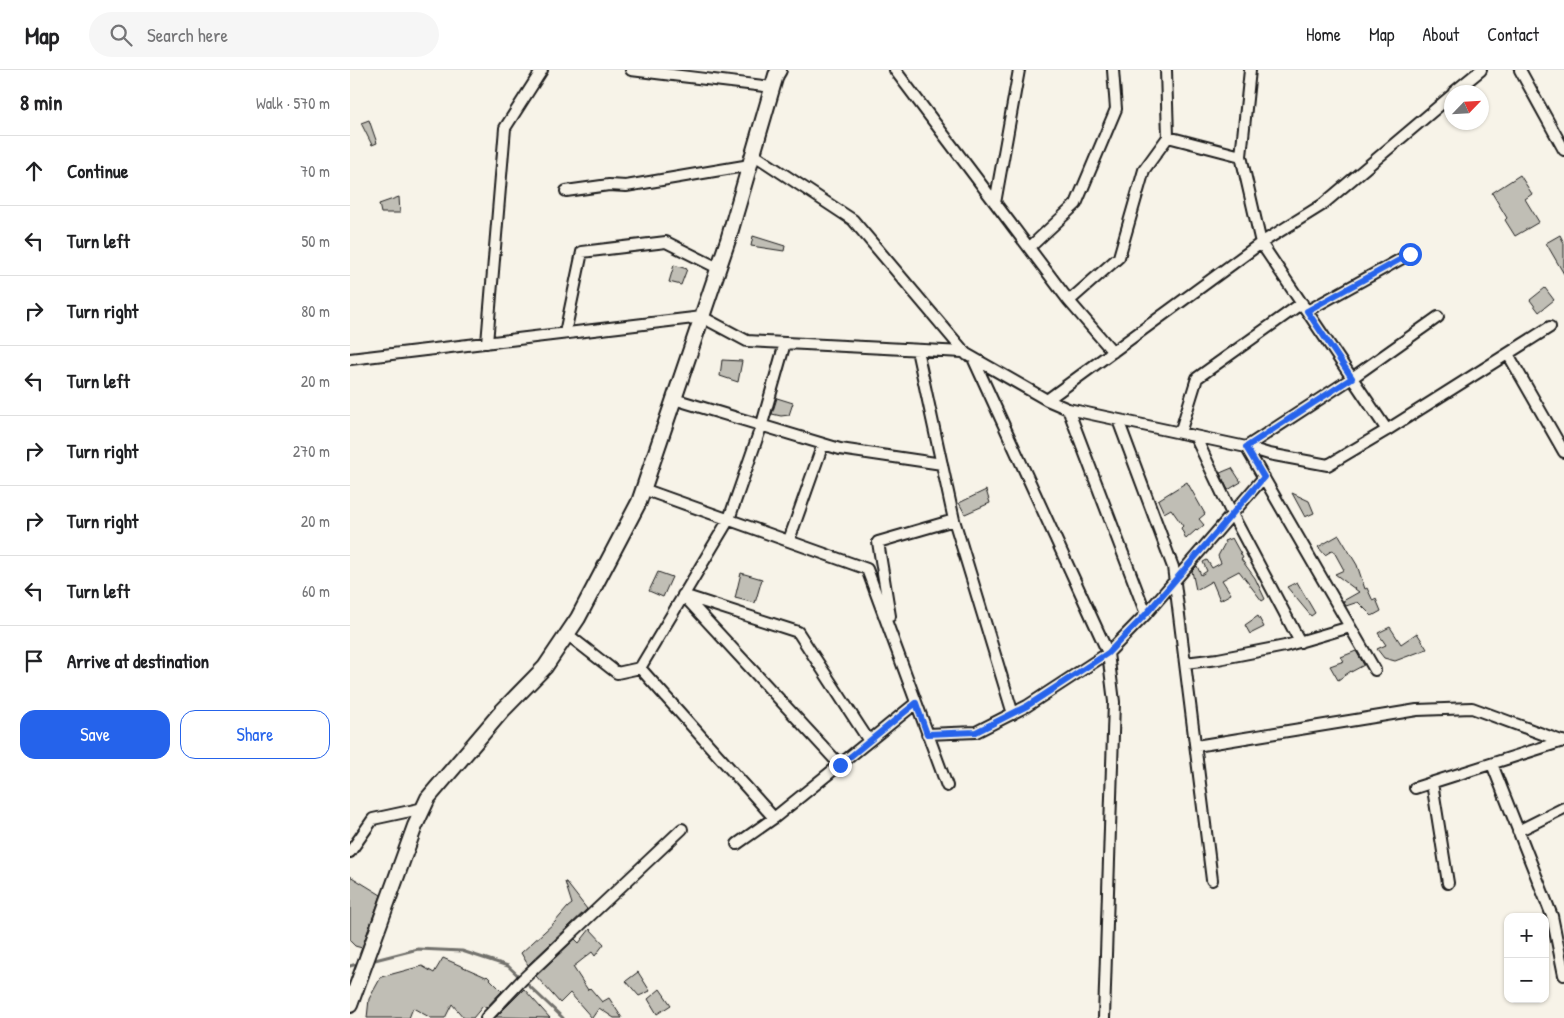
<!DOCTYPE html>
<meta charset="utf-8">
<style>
body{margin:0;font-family:"Patrick Hand",sans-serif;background:#f6f6f6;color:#202124}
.controls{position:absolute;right:15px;bottom:15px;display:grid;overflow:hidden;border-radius:10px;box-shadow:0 1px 4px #0004}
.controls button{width:45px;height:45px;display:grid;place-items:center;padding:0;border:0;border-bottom:1px solid #e0e0e0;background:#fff;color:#202124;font:25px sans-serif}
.compass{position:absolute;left:1094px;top:15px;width:45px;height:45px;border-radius:50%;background:#fff;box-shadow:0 1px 4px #0004;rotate:65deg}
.stop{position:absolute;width:15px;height:15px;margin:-11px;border:4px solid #2563eb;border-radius:50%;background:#fff}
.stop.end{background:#2563eb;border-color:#fff;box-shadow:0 1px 5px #0008}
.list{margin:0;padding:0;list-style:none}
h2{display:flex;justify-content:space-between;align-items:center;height:65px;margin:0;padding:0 20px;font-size:21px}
h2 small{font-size:16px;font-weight:400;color:#757577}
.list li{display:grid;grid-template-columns:32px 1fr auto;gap:15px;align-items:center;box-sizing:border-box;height:70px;padding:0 20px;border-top:1px solid #e0e0e0}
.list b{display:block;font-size:19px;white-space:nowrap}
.list em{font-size:16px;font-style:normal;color:#757577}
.actions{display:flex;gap:10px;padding:15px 20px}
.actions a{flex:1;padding:11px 0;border:1px solid #2563eb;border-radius:15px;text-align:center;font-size:18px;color:#2563eb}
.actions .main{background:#2563eb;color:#fff}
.icon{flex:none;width:28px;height:28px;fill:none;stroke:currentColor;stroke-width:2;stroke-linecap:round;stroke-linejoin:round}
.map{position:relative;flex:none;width:1214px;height:948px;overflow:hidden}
header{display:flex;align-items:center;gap:30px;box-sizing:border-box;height:70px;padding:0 25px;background:#fff;border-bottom:1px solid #e0e0e0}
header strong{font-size:24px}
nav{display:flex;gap:28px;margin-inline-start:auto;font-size:18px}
.search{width:350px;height:45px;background:#f6f6f6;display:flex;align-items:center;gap:12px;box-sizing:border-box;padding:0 18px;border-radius:28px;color:#757577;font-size:19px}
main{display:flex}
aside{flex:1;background:#fff}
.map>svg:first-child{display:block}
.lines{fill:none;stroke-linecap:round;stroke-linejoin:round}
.stream{stroke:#72716c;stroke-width:3}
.building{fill:#c0beb5;stroke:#1c1c1c}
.street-casing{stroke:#1c1c1c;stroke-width:14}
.secondary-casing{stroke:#1c1c1c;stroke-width:18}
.street{stroke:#f7f3e8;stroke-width:10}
.secondary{stroke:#f7f3e8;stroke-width:14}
.route{stroke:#2563eb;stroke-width:6}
</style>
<header>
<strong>Map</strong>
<div class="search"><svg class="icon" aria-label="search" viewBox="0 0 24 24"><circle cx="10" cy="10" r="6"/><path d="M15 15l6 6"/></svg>Search here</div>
<nav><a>Home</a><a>Map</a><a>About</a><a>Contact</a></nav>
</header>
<main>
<aside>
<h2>8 min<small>Walk · 570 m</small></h2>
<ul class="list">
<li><svg class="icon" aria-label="ahead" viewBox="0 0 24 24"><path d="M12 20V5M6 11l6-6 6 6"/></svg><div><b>Continue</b></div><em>70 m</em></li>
<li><svg class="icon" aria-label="left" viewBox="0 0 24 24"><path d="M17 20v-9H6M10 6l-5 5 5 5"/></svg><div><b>Turn left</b></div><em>50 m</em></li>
<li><svg class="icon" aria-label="right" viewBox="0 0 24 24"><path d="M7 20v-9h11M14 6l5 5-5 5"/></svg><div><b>Turn right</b></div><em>80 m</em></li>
<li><svg class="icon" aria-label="left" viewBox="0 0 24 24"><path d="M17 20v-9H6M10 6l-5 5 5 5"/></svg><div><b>Turn left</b></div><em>20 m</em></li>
<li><svg class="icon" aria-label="right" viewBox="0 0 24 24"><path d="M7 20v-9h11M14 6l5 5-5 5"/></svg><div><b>Turn right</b></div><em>270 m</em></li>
<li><svg class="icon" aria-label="right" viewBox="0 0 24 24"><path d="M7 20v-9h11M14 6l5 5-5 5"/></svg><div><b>Turn right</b></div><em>20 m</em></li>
<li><svg class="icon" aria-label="left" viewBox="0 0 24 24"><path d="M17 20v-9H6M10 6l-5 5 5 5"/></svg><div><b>Turn left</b></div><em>60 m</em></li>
<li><svg class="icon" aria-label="arrive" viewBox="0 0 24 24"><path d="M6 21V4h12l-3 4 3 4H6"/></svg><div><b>Arrive at destination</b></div></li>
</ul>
<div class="actions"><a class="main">Save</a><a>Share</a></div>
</aside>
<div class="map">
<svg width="1214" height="948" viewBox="0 0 1214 948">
<rect width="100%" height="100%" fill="#f7f3e8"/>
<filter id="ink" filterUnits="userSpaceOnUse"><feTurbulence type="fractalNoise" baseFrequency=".02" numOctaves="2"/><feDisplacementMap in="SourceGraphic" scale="10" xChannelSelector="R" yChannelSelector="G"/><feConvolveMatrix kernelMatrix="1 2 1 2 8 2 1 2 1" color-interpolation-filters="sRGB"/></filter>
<g filter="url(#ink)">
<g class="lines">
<path class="stream" d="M21,891L68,879L112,881L158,896L213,948
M0,896L10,893"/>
</g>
<path class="building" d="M19,50L27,73L22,75L11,53Z
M1170,105L1182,124L1175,129L1189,152L1165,166L1155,150L1157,148L1142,123Z
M49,127L50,143H31L29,134Z
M1210,165L1214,173V204L1196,173Z
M403,166L435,176L434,181L401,176Z
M324,195L337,199L331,215L319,212Z
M1195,218L1204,230L1189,242L1180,230Z
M372,290L392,291L388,312L370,306Z
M427,328L443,333L439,345L431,346L422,344Z
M882,398L891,412L878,420L870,403Z
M837,412L855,444L849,449L854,455L847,461L846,460L836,469L831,458L833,456L821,439L814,443L808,430Z
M636,420L640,433L615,444L609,433Z
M942,423L959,431L964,443L955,447Z
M989,465L1007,495L1015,519L1017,518L1023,531L1026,529L1031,541L1022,546L1008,532L996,536L993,531L1009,522L985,504L994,500L983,480L975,485L968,477Z
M882,468L893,488L891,489L905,508L915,529L912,531L889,501L872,510L881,524L870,530L862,511L846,520L842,501L847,496L851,505L857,501L853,492L857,490L862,498L871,493L868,486L875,473L874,471Z
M308,502L322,507L313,527L299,521Z
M391,503L412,509L405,533L385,528Z
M947,512L965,543L961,546L937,517Z
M908,546L914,557L900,564L895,555Z
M1040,557L1051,574L1067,563L1077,579L1045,591L1034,588L1027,579L1036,575L1028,563Z
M1006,581L1014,595L1001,602V601L988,610L980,596L994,591L991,587Z
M0,806L31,825L12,878L5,876L0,871Z
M215,812H216L237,839L178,895L171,883L205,852L218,837L222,834Z
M240,859L254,874L245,886L242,882L223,897L238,920L240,918L252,932L259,928L272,948H264L249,938L242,948L220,923L210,933L186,906L225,869L229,873Z
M93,888L136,907L137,906L152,921L136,938L133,936L123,948H114L102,934L95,948H81L63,938L59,948H17L19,929L31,907L72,896L84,903Z
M288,902L300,921L289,926L276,911Z
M174,919L200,948L146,947Z
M310,919L321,935L307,944L298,929Z"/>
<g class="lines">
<defs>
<path id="street" d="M281,0L422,17
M545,0L719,231
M816,0L818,67
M1170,0L1214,80
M1104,22L1131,0
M403,84L503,150L617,285
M891,86L900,0
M216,121L259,115L276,116L400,95
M645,133L669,0
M679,178L726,134L766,39L763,0
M957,241L1060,184
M215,263L232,182L316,172L368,198
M137,273L155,58L192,0
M567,280L604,450L663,644
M1158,284L1214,382
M0,289L352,247L397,271L613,282L697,330L718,339L896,377L919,384L978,395L1037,360L1200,257
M324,329L490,379L592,394
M697,330L911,173L891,86L818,67L794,100L769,187L719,231L763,282
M718,339L796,544L758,583L764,632L754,948
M768,350L823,497L862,810
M1037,360L1002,308L1088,247
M830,363L847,308L952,233
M845,366L882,444L950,572
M896,377L1002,308L911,173L972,135L1102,25
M896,377L1025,600
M293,419L517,499L597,716
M439,470L473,374
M333,525L448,562L519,671
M334,526L490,695
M796,544L914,407
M540,546L528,472L604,450
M217,564L267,603L290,598L424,748L566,633
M835,593L868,589L935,576L1000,557
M290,598L379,449L412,354L435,273
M577,664L626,662L677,636L758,583L623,288
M846,676L1067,640L1122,638L1214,672
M1142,694L1202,846L1214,905
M1082,713L1098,813
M1065,718L1213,671
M1168,761L1214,738
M387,774L424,748
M0,782L23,749L74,738
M136,948L172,910L332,759"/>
<path id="secondary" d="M0,935L65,756L78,728L152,641L195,597L228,548L289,432L378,170L426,5L429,0"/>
</defs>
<use href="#street" class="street-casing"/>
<use href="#secondary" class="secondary-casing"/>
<use href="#street" class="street"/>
<use href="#secondary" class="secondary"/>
</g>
</g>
<g class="lines" filter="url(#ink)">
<path class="route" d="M490,695L566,633L577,664L626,662L677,636L758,583L796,544L914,407L896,377L1002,308L957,241L1060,184"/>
</g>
</svg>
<div class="controls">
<button>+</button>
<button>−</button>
</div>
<svg class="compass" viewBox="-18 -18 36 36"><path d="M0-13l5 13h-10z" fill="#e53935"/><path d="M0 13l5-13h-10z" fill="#757577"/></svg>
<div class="stop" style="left:1060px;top:184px"></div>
<div class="stop end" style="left:490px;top:695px"></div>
</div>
</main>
